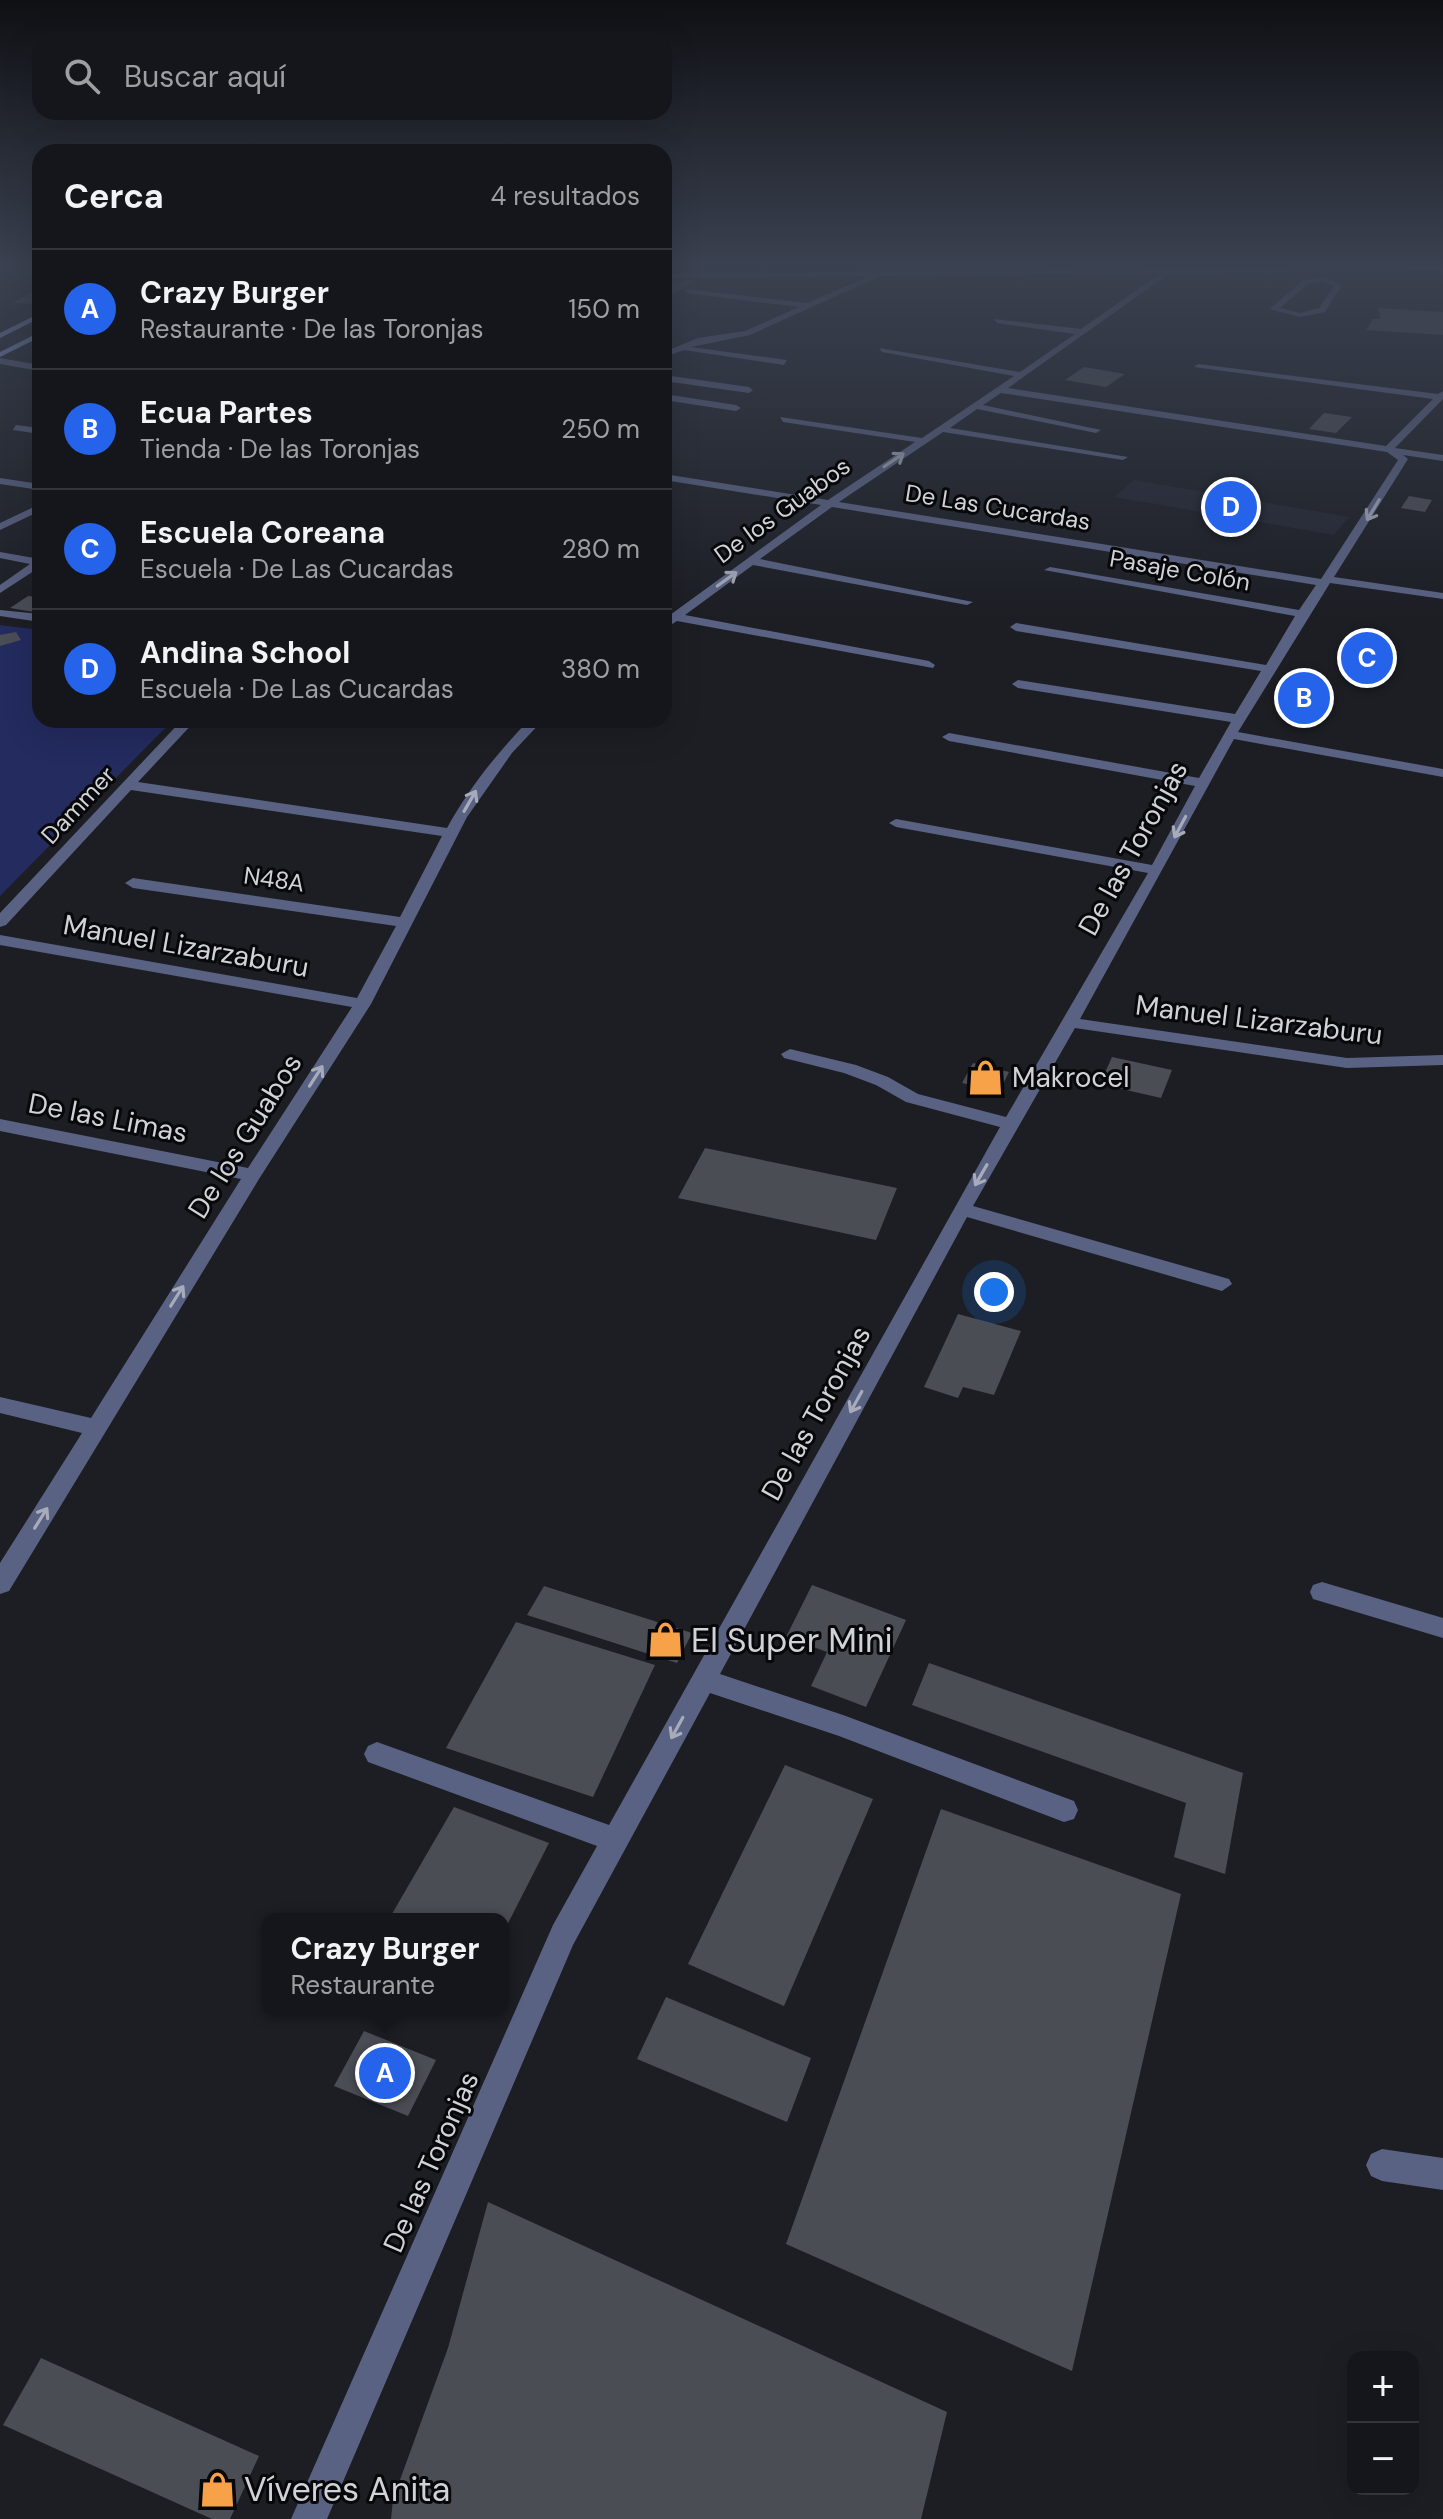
<!DOCTYPE html>
<html lang="es">
<meta charset="utf-8">
<style>
body{margin:0;font-family:"DM Sans",sans-serif;background:#222328;color:#f1f3f6}
.controls{position:absolute;right:24px;bottom:24px;display:grid;overflow:hidden;border-radius:16px;box-shadow:0 8px 32px #0002}
.controls button{width:72px;height:72px;display:grid;place-items:center;padding:0;border:0;border-bottom:2px solid #34353a;background:#15161b;color:#f1f3f6;font:40px sans-serif}
.you{position:absolute;left:994px;top:1292px;width:28px;height:28px;margin:-20px;border:6px solid #fff;border-radius:50%;background:#1a73e8;box-shadow:0 0 0 12px #1a73e833}
.badge{display:grid;place-items:center;width:52px;height:52px;border-radius:50%;background:#2563eb;color:#fff;font-size:26px;font-weight:700}
.pin{position:absolute;translate:-50% -50%;border:4px solid #fff;box-shadow:0 2px 8px #0006}
.popup{position:absolute;left:261px;top:1913px;width:248px;height:104px;box-sizing:border-box;display:grid;place-content:center;border-radius:16px;background:#15161b;filter:drop-shadow(0 2px 6px #0005);font-size:26px;white-space:nowrap;color:#9d9fa3}
.popup b{font-size:30px;color:#f1f3f6}
.popup::after{content:'';position:absolute;left:50%;top:100%;margin-left:-16px;border:16px solid transparent;border-top-color:#15161b}
.list{margin:0;padding:0;list-style:none}
h2{display:flex;justify-content:space-between;align-items:center;height:104px;margin:0;padding:0 32px;font-size:34px}
h2 small{font-size:26px;font-weight:400;color:#9d9fa3}
.list li{display:grid;grid-template-columns:52px 1fr auto;gap:24px;align-items:center;box-sizing:border-box;height:120px;padding:0 32px;border-top:2px solid #34353a}
.list b{display:block;font-size:30px;white-space:nowrap}
.list p{margin:0;font-size:26px;white-space:nowrap;color:#9d9fa3}
.list em{font-size:26px;font-style:normal;color:#9d9fa3}
.icon{flex:none;width:44px;height:44px;fill:none;stroke:currentColor;stroke-width:2;stroke-linecap:round;stroke-linejoin:round}
.map{position:relative;flex:none;width:1443px;height:2519px;overflow:hidden}
.search{position:absolute;background:#15161b;box-shadow:0 8px 32px #0002;left:32px;top:32px;width:640px;height:88px;display:flex;align-items:center;gap:20px;box-sizing:border-box;padding:0 28px;border-radius:24px;color:#9d9fa3;font-size:30px}
.panel{position:absolute;background:#15161b;box-shadow:0 8px 32px #0002;left:32px;top:144px;width:640px;height:584px;border-radius:24px}
.map>svg:first-child{display:block}
.built{fill:#242632}
.green{fill:#232b5f}
.building{fill:#4b4d55}
.lines{fill:none;stroke-linecap:round;stroke-linejoin:round}
.minor{fill:#5a6283;fill-rule:evenodd}
.major{fill:#96a6eb;fill-rule:evenodd}
.oneway{stroke:#a7abba}
.labels{text-anchor:middle;dominant-baseline:central;stroke-width:6;stroke-linejoin:round;paint-order:stroke}
.far-street-label{font-size:24px;fill:#d1d2d7;stroke:#08080b}
.street-label{font-size:28px;fill:#d1d2d7;stroke:#08080b}
.poi-label{font-size:28px;fill:#d1d2d7;stroke:#08080b;text-anchor:start}
.near-poi-label{font-size:34px;fill:#d1d2d7;stroke:#08080b;text-anchor:start}
</style>
<div class="map">
<svg width="1443" height="2519" viewBox="0 0 1443 2519">
<rect width="100%" height="100%" fill="#1c1e24"/>
<path class="built" d="M1134,480L1349,517L1334,535L1114,497Z"/>
<path class="green" d="M0,625L40,630V720H173L0,896Z"/>
<path class="building" d="M866,264L903,266L905,270L870,271Z
M1070,264H1150V267H1072Z
M691,280L694,283L673,293L664,292V282Z
M40,288V304L12,303Z
M1379,308L1443,312V335L1366,330L1373,319H1380Z
M1084,367L1125,374L1106,387L1065,380Z
M1324,413L1352,417L1336,433L1309,429Z
M1409,496L1432,500L1425,512L1401,508Z
M28,596L38,597L32,601L40,602V613L10,608Z
M16,632L21,640L0,646V635Z
M1286,692L1325,699L1322,705L1283,698Z
M1112,1057L1172,1070L1161,1098L1100,1084Z
M973,1063L1009,1072L1003,1084L985,1088L962,1083Z
M705,1148L897,1188L876,1240L678,1198Z
M958,1314L1021,1331L994,1395L963,1387L958,1398L924,1387Z
M812,1585L906,1620L866,1707L811,1686L827,1652L786,1637Z
M544,1586L692,1633L677,1663L527,1615Z
M516,1622L655,1665L593,1797L446,1748Z
M929,1663L1243,1773L1225,1874L1174,1857L1186,1803L912,1705Z
M785,1765L873,1799L784,2006L688,1964Z
M454,1807L549,1843L503,1933V1919H389Z
M941,1809L1181,1894L1072,2371L786,2244Z
M666,1997L811,2058L787,2122L637,2059Z
M364,2031L436,2060L408,2116L334,2086Z
M488,2202L947,2412L921,2519H391L393,2499L448,2348Z
M41,2358L259,2456L230,2519H212L3,2425Z"/>
<g class="lines">
<path class="minor" d="M1440,266L1437,270L1170,273L1008,388L1386,446L1433,399L1194,367L1198,364L1438,394L1443,391V399L1395,448L1443,455V461L1403,455L1408,459L1334,577L1443,593V599L1330,583L1238,732L1443,769V777L1234,739L1080,1019L1347,1058L1443,1055V1065L1347,1068L1075,1028L973,1206L1229,1279L1232,1284L1222,1291L967,1217L720,1674L843,1715L1074,1801L1078,1810L1074,1819L1064,1822L839,1736L710,1693L573,1945L327,2519H291L553,1925L597,1846L368,1762L364,1754L368,1746L377,1742L609,1825L1000,1127L906,1102L876,1085L844,1073L784,1058L781,1054L790,1049L856,1065L888,1077L918,1094L1006,1117L1148,873L896,827L889,823L896,819L1152,865L1195,786L949,741L942,737L949,733L1199,778L1231,722L1018,688L1012,684L1018,680L1235,714L1261,671L1016,631L1010,627L1016,623L1266,665L1295,616L1044,570L1050,567L1299,610L1316,585L832,507L760,559L973,602L967,605L753,565L685,615L929,661L935,665L933,668L677,621L664,629V619L670,615L821,505L664,480V474L828,500L915,442L783,422L780,417L922,438L1014,376L882,352L879,348L1020,372L1075,334L997,323L994,319L1081,329L1161,273L880,276L750,335L691,347L787,360L784,365L684,350L664,357V352L698,338L745,331L799,307L687,293L684,289L807,303L870,276L664,278V274ZM1001,393L1387,452L1398,460L1321,579L839,502L943,432L1123,460L1128,457L950,428L977,409L1096,433L1101,430L983,405Z
M1324,277L1342,285L1325,312L1300,317L1270,309L1303,280ZM1323,281L1334,286L1319,308L1300,313L1280,308L1308,284Z
M0,358L40,365V371L0,364Z
M664,375L749,387L753,390L749,393L664,381Z
M664,394L736,405L741,408L736,411L664,400Z
M16,425L40,428V434L13,430Z
M0,478L40,484V490L0,484Z
M40,504V511L0,530V523Z
M0,552L40,559V567L0,593V585L30,564L0,558Z
M0,610L40,614V622L0,616Z
M182,720H196L138,782L447,828C469,788 497,753 529,720H543L512,753L467,817L371,1004L259,1179L9,1591L0,1594V1563L82,1433L0,1413V1397L91,1418L241,1179L0,1131V1119L248,1168L352,1007L0,945V935L357,998L396,926L133,888L125,883L133,878L400,917L442,836L131,790L6,925L0,927V913Z
M1322,1582L1443,1618V1638L1313,1599L1310,1592L1313,1585Z
M1382,2149L1443,2158V2190L1382,2181L1371,2176L1366,2165L1371,2154Z"/>
<path class="major" d="M1429,264L1443,268V273Z
M40,313V318L0,338V333Z
M40,332V337L0,357V352Z"/>
</g>
<defs><path id="oneway-shaft" d="M-6 0H5M1.5-3L5.5 0L1.5 3" fill="none" stroke-width="1.6" stroke-linecap="round" stroke-linejoin="round" transform="scale(2)"/></defs>
<g class="oneway">
<use href="#oneway-shaft" transform="translate(894 460) rotate(-34)"/>
<use href="#oneway-shaft" transform="translate(1373 510) rotate(121)"/>
<use href="#oneway-shaft" transform="translate(727 579) rotate(-36)"/>
<use href="#oneway-shaft" transform="translate(470 801) rotate(-60)"/>
<use href="#oneway-shaft" transform="translate(1180 827) rotate(118)"/>
<use href="#oneway-shaft" transform="translate(316 1076) rotate(-57)"/>
<use href="#oneway-shaft" transform="translate(981 1175) rotate(120)"/>
<use href="#oneway-shaft" transform="translate(177 1296) rotate(-58)"/>
<use href="#oneway-shaft" transform="translate(856 1402) rotate(119)"/>
<use href="#oneway-shaft" transform="translate(41 1518) rotate(-58)"/>
<use href="#oneway-shaft" transform="translate(677 1728) rotate(119)"/>
</g>
<linearGradient id="sky" x2="0" y2="1"><stop stop-color="#0f1014"/><stop offset="0.43" stop-color="#3a4150"/><stop offset="1" stop-color="#3a4150" stop-opacity="0"/></linearGradient>
<rect width="1443" height="617" fill="url(#sky)"/>
<defs>
<symbol id="shop-bare" viewBox="-9 -9 18 18"><path d="M-5-2.5h2.3a2.7 3.5 0 0 1 5.4 0H5L5.5 6h-11ZM-1.5-2.5h3a1.5 2.3 0 0 0-3 0Z" fill="#f7a148" stroke="#08080b" stroke-width="2.5" paint-order="stroke"/></symbol>
</defs>
<g fill-rule="evenodd">
<use href="#shop-bare" x="960" y="1052" width="51" height="51"/>
<use href="#shop-bare" x="640" y="1614" width="51" height="51"/>
<use href="#shop-bare" x="192" y="2464" width="51" height="51"/>
</g>
<g class="labels">
<g class="far-street-label">
<text transform="translate(998 507) rotate(9)">De Las Cucardas</text>
<text transform="translate(782 510) rotate(-36)">De los Guabos</text>
<text transform="translate(1180 570) rotate(10)">Pasaje Colón</text>
<text transform="translate(78 805) rotate(-47)">Dammer</text>
<text transform="translate(274 879) rotate(8)">N48A</text>
</g>
<g class="street-label">
<text transform="translate(1133 848) rotate(-61)">De las Toronjas</text>
<text transform="translate(186 946) rotate(10)">Manuel Lizarzaburu</text>
<text transform="translate(1259 1020) rotate(7)">Manuel Lizarzaburu</text>
<text transform="translate(108 1118) rotate(11)">De las Limas</text>
<text transform="translate(245 1136) rotate(-58)">De los Guabos</text>
<text transform="translate(816 1413) rotate(-61)">De las Toronjas</text>
<text transform="translate(431 2162) rotate(-66)">De las Toronjas</text>
</g>
<g class="poi-label">
<text x="1012" y="1077">Makrocel</text>
</g>
<g class="near-poi-label">
<text x="691" y="1640">El Super Mini</text>
<text x="244" y="2489">Víveres Anita</text>
</g>
</g>
</svg>
<div class="controls">
<button>+</button>
<button>−</button>
</div>
<div class="you"></div>
<div class="pin badge" style="left:385px;top:2073px">A</div>
<div class="popup"><b>Crazy Burger</b>Restaurante</div>
<div class="pin badge" style="left:1304px;top:698px">B</div>
<div class="pin badge" style="left:1367px;top:658px">C</div>
<div class="pin badge" style="left:1231px;top:507px">D</div>
<div class="search"><svg class="icon" aria-label="search" viewBox="0 0 24 24"><circle cx="10" cy="10" r="6"/><path d="M15 15l6 6"/></svg>Buscar aquí</div>
<section class="panel">
<h2>Cerca<small>4 resultados</small></h2>
<ul class="list">
<li><span class="badge">A</span><div><b>Crazy Burger</b><p>Restaurante · De las Toronjas</p></div><em>150 m</em></li>
<li><span class="badge">B</span><div><b>Ecua Partes</b><p>Tienda · De las Toronjas</p></div><em>250 m</em></li>
<li><span class="badge">C</span><div><b>Escuela Coreana</b><p>Escuela · De Las Cucardas</p></div><em>280 m</em></li>
<li><span class="badge">D</span><div><b>Andina School</b><p>Escuela · De Las Cucardas</p></div><em>380 m</em></li>
</ul>
</section>
</div>
